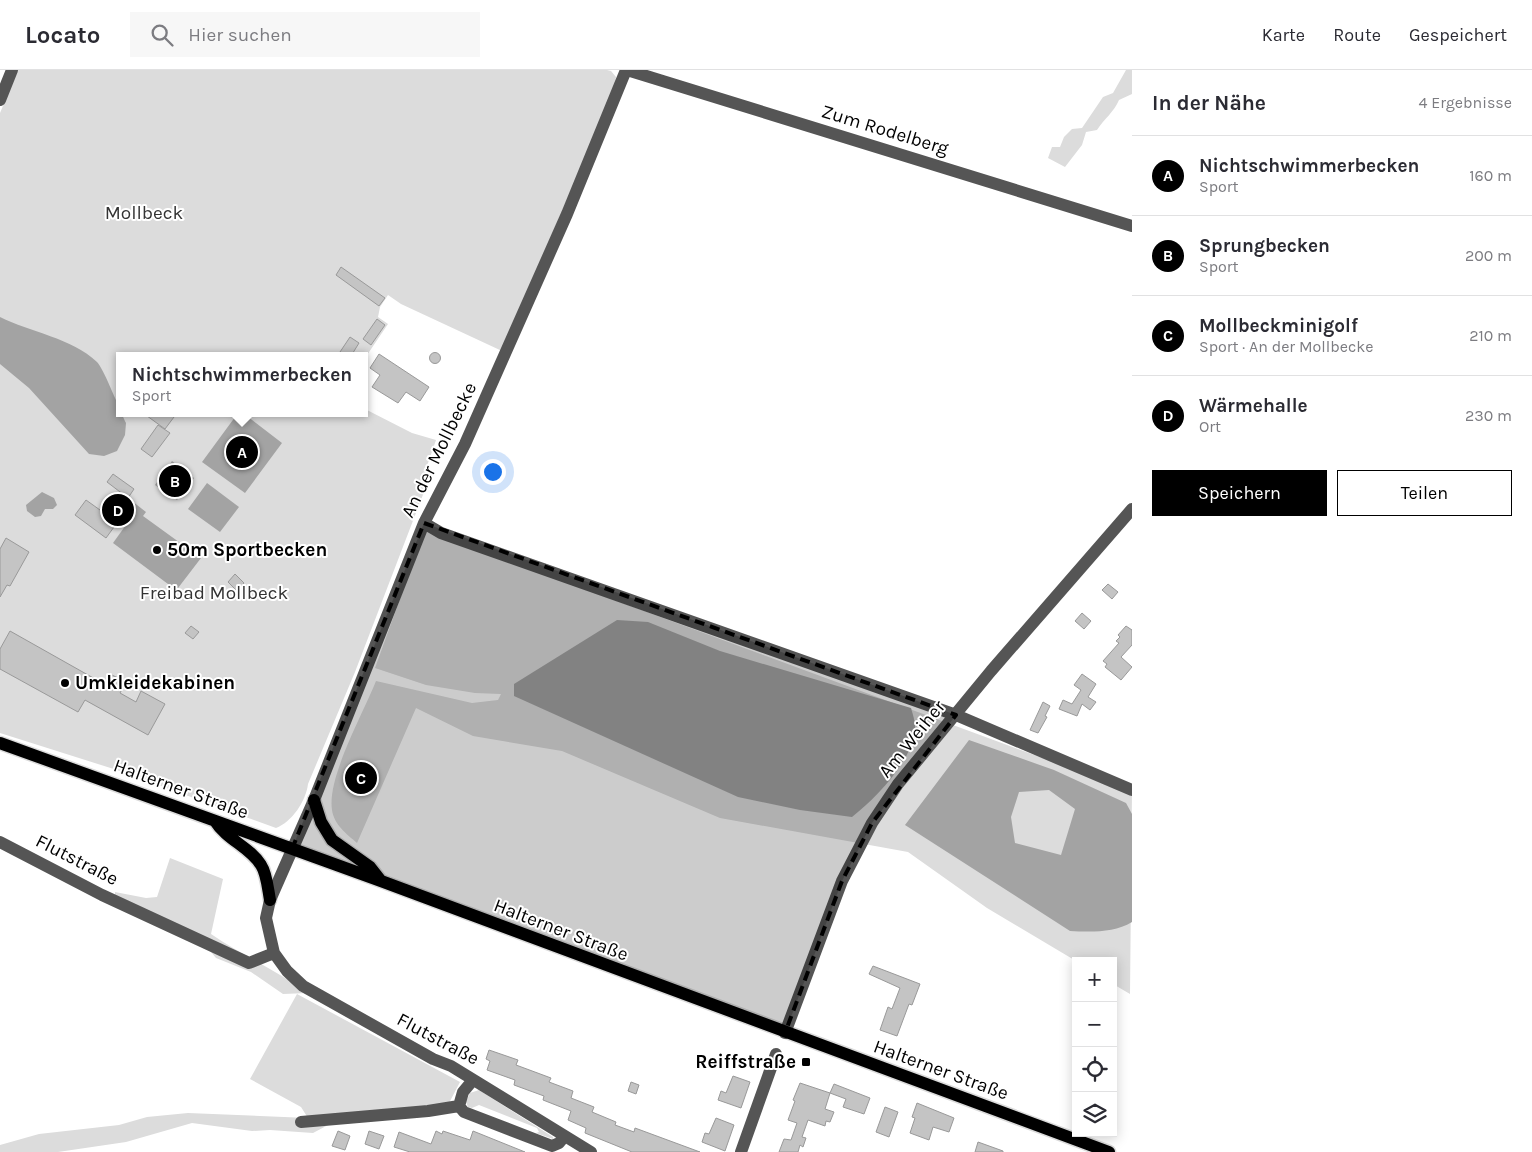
<!DOCTYPE html>
<html lang="de">
<meta charset="utf-8">
<style>
body{margin:0;font-family:Karla,sans-serif;background:#f7f7f7;color:#2b2b33}
.controls{position:absolute;right:15px;bottom:15px;display:grid;overflow:hidden;border-radius:0px;box-shadow:0 2px 12px #0003}
.controls button{width:45px;height:45px;display:grid;place-items:center;padding:0;border:0;border-bottom:1px solid #e1e1e2;background:#fff;color:#2b2b33;font:25px sans-serif}
.you{position:absolute;left:492px;top:401px;width:18px;height:18px;margin:-12px;border:4px solid #fff;border-radius:50%;background:#1a73e8;box-shadow:0 0 0 8px #1a73e833}
.badge{display:grid;place-items:center;width:32px;height:32px;border-radius:50%;background:#000;color:#fff;font-size:16px;font-weight:700}
.pin{position:absolute;translate:-50% -50%;border:2px solid #fff;box-shadow:0 1px 5px #0006}
.popup{position:absolute;left:116px;top:282px;width:252px;height:65px;box-sizing:border-box;display:grid;place-content:center;border-radius:0px;background:#fff;filter:drop-shadow(0 1px 4px #0005);font-size:16px;white-space:nowrap;color:#7c7c81}
.popup b{font-size:19px;color:#2b2b33}
.popup::after{content:'';position:absolute;left:50%;top:100%;margin-left:-10px;border:10px solid transparent;border-top-color:#fff}
.list{margin:0;padding:0;list-style:none}
h2{display:flex;justify-content:space-between;align-items:center;height:65px;margin:0;padding:0 20px;font-size:21px}
h2 small{font-size:16px;font-weight:400;color:#7c7c81}
.list li{display:grid;grid-template-columns:32px 1fr auto;gap:15px;align-items:center;box-sizing:border-box;height:80px;padding:0 20px;border-top:1px solid #e1e1e2}
.list b{display:block;font-size:19px;white-space:nowrap}
.list p{margin:0;font-size:16px;white-space:nowrap;color:#7c7c81}
.list em{font-size:16px;font-style:normal;color:#7c7c81}
.actions{display:flex;gap:10px;padding:15px 20px}
.actions a{flex:1;padding:11px 0;border:1px solid #000;border-radius:0px;text-align:center;font-size:18px;color:#000}
.actions .main{background:#000;color:#fff}
.icon{flex:none;width:28px;height:28px;fill:none;stroke:currentColor;stroke-width:2;stroke-linecap:round;stroke-linejoin:round}
.map{position:relative;flex:none;width:1132px;height:1082px;overflow:hidden}
header{display:flex;align-items:center;gap:30px;box-sizing:border-box;height:70px;padding:0 25px;background:#fff;border-bottom:1px solid #e1e1e2}
header strong{font-size:24px}
nav{display:flex;gap:28px;margin-inline-start:auto;font-size:18px}
.search{width:350px;height:45px;background:#f7f7f7;display:flex;align-items:center;gap:12px;box-sizing:border-box;padding:0 18px;border-radius:0px;color:#7c7c81;font-size:19px}
main{display:flex}
aside{flex:1;background:#fff}
.map>svg:first-child{display:block}
.green{fill:#dcdcdc}
.water{fill:#a3a3a3;fill-rule:evenodd}
.building{fill:#c4c4c4;stroke:#999}
.lines{fill:none;stroke-linecap:round;stroke-linejoin:round}
.major-casing{stroke:#dbdbdb;stroke-width:15}
.minor{stroke:#555;stroke-width:12}
.major{stroke:#000;stroke-width:12}
.marked{fill:#000;fill-opacity:0.2;stroke:#000;stroke-width:4;stroke-dasharray:10 6;stroke-linejoin:round}
.poi-dot{fill:#000;stroke:#fff;stroke-width:2}
.labels{text-anchor:middle;dominant-baseline:central;stroke-width:4;stroke-linejoin:round;paint-order:stroke}
.street-label{font-size:19px;fill:#000;stroke:#fff}
.park-label{font-size:19px;fill:#333;stroke:#fff}
.poi-label{font-size:19px;font-weight:bold;fill:#000;stroke:#fff;text-anchor:start}
</style>
<header>
<strong>Locato</strong>
<div class="search"><svg class="icon" aria-label="search" viewBox="0 0 24 24"><circle cx="10" cy="10" r="6"/><path d="M15 15l6 6"/></svg>Hier suchen</div>
<nav><a>Karte</a><a>Route</a><a>Gespeichert</a></nav>
</header>
<main>
<div class="map">
<svg width="1132" height="1082" viewBox="0 0 1132 1082">
<rect width="100%" height="100%" fill="#fff"/>
<path class="green" d="M18,0H607L611,1L616,7L615,17L502,281L401,234L388,225L380,237L378,247L388,254L365,288L364,286H120V343H364L365,339L412,363L436,370L427,396L429,398L424,422L355,602L308,714C306,731 292,752 276,758L120,701L0,663V43Z
M1126,0H1132V24L1119,30C1114,42 1104,49 1097,60L1086,62L1082,75L1065,97L1048,88L1052,77H1060L1064,67L1072,59L1082,58L1103,27L1113,23Z
M425,460L1132,721L1130,924L1113,914V891H1076L987,838L908,782L720,748L562,681L473,666L416,638L357,773C347,764 334,755 332,740C327,707 363,644 376,611L472,633L498,630L501,624L475,623L426,615L375,598Z
M170,788L223,809L211,864C242,885 277,901 308,923L283,924L251,902L216,888L201,870L115,827V822L146,828L157,827Z
M297,924L460,1012L448,1035L347,1045L313,1063L270,1060L252,1061L192,1053L126,1072L58,1082H0V1075L39,1064L119,1055L147,1047L188,1043L308,1048L301,1037L250,1009Z
M479,1020L553,1067V1069L536,1063L539,1062L537,1058L479,1035L472,1038L468,1037L466,1032L470,1023Z"/>
<path class="water" d="M0,247C30,262 72,268 97,292C103,297 121,343 126,353L125,365L117,381L104,386L89,384L29,318L0,294Z
M238,343H243L282,373L245,423L202,392Z
M172,391L194,408L177,430L155,415Z
M207,413L239,437L220,462L188,439Z
M42,422L54,428L57,435L53,439H45L41,446L35,447L27,441L26,435Z
M128,428L146,442L143,446L201,488L175,522L171,519L172,517L113,473L136,441L126,432Z
M617,550L648,552L720,581L911,638C913,645 916,654 915,661C911,692 876,728 852,747L800,740L738,727L514,626V614Z
M969,670L1054,700L1126,733L1132,744V852C1114,863 1091,862 1070,861L905,755ZM1049,720L1075,739L1061,785L1015,773L1011,747L1019,722Z"/>
<path class="building" d="M341,197L385,228L379,236L336,205Z
M377,249L385,255L371,275L363,269Z
M350,267L359,273L351,286H346L340,282Z
M429.5 288a5.5 5.5 0 1 1 11 0a5.5 5.5 0 1 1-11 0Z
M379,284L429,317L420,331L406,322L398,333L372,317L380,305L370,298Z
M143,343H177L165,359Z
M158,355L170,363L152,387L141,379Z
M113,404L134,419L128,428L107,412Z
M123,424L133,431L106,468L75,445L86,430L107,445Z
M6,468L29,482L10,516L7,515L0,527V479Z
M235,504L244,513L237,521L228,512Z
M1108,514L1118,522L1112,529L1102,520Z
M1082,543L1091,551L1084,559L1075,551Z
M191,556L199,562L193,569L185,563Z
M1126,556L1132,560V575L1121,587L1132,597L1121,610L1105,597L1107,594L1103,591L1119,573L1116,571L1120,567L1118,565Z
M10,561L104,614L110,604L126,612L120,623L136,632L141,621L165,634L148,665L85,630L78,642L0,599V579Z
M1082,604L1096,614L1088,627L1096,632L1090,640L1082,634L1077,646L1059,639L1063,630L1072,634L1081,620L1074,615Z
M1043,632L1050,636L1045,646L1047,647L1038,663L1030,660Z
M873,896L920,914L912,935L909,934L897,966L880,960L888,937L892,939L900,918L869,904Z
M489,980L518,990L516,995L551,1008L549,1012L573,1021L571,1028L594,1037L592,1042L616,1052L615,1055L634,1062L635,1058L700,1082H632L585,1063L586,1058L568,1050L571,1041L543,1030L544,1026L514,1015L515,1010L487,1000L490,991L486,989Z
M733,1006L750,1012L741,1038L718,1030L721,1021L726,1023Z
M631,1012L639,1015L636,1024L628,1021Z
M800,1013L830,1023L834,1014L870,1028L864,1044L843,1037L846,1029L830,1023L825,1039L834,1042L830,1052L826,1051L825,1056L808,1050L802,1067L806,1068L803,1077L800,1075L798,1082H779L784,1069L791,1070L797,1053L788,1050L795,1031L793,1030Z
M917,1033L954,1048L949,1062L933,1057L929,1070L910,1063L915,1048L912,1047Z
M885,1037L898,1042L889,1067L876,1062Z
M716,1048L734,1055L725,1081L702,1072L705,1063L709,1064Z
M338,1061L350,1066L345,1080L332,1076Z
M369,1061L384,1066L379,1079L365,1074Z
M436,1061L442,1064L443,1061L470,1070L473,1061L525,1082H410L394,1077L399,1062L431,1074Z
M978,1072L1003,1081V1082H975Z"/>
<g class="lines">
<defs>
<path id="major" d="M0,673L381,811L1109,1082
M314,730L321,752L332,770L370,797L381,811
M215,751C227,770 250,777 261,795C267,804 268,820 270,830"/>
</defs>
<use href="#major" class="major-casing"/>
<path class="minor" d="M627,0L1132,156
M0,30L12,0
M424,453L441,463L956,645L1132,720
M0,772L102,825L249,893L274,883
M785,963L842,811L872,753L898,714L991,601L1132,439
M473,1010L463,1022L459,1036L464,1042L552,1076L559,1073L564,1067
M301,1052L428,1041L459,1036
M591,1082L451,996L433,989L303,916L287,901L274,883L266,848L270,830L314,730L424,453L465,374L567,144L626,0
M741,1082L776,984"/>
<use href="#major" class="major"/>
</g>
<path class="marked" d="M424,453L956,645L872,753L842,811L785,963L292,779Z"/>
<g class="poi-dot">
<circle cx="157" cy="480" r="5"/>
<circle cx="65" cy="613" r="5"/>
<rect x="801" y="987" width="10" height="10" rx="2.5"/>
</g>
<g class="labels">
<g class="street-label">
<text transform="translate(885 60) rotate(17)">Zum Rodelberg</text>
<text transform="translate(439 380) rotate(-64)">An der Mollbecke</text>
<text transform="translate(912 669) rotate(-51)">Am Weiher</text>
<text transform="translate(181 719) rotate(20)">Halterner Straße</text>
<text transform="translate(77 790) rotate(27)">Flutstraße</text>
<text transform="translate(561 860) rotate(21)">Halterner Straße</text>
<text transform="translate(438 969) rotate(28)">Flutstraße</text>
<text transform="translate(941 1000) rotate(20)">Halterner Straße</text>
</g>
<g class="park-label">
<text x="144" y="143">Mollbeck</text>
<text x="214" y="523">Freibad Mollbeck</text>
</g>
<g class="poi-label">
<text x="167" y="480">50m Sportbecken</text>
<text x="75" y="613">Umkleidekabinen</text>
<text x="796" y="992" text-anchor="end">Reiffstraße</text>
</g>
</g>
</svg>
<div class="controls">
<button>+</button>
<button>−</button>
<button><svg class="icon" aria-label="locate" viewBox="0 0 24 24"><circle cx="12" cy="12" r="6"/><path d="M12 2v4M12 18v4M2 12h4M18 12h4"/></svg></button>
<button><svg class="icon" aria-label="layers" viewBox="0 0 24 24"><path d="M12 4l9 5-9 5-9-5zM3 14l9 5 9-5"/></svg></button>
</div>
<div class="you"></div>
<div class="pin badge" style="left:242px;top:382px">A</div>
<div class="popup"><b>Nichtschwimmerbecken</b>Sport</div>
<div class="pin badge" style="left:175px;top:411px">B</div>
<div class="pin badge" style="left:361px;top:708px">C</div>
<div class="pin badge" style="left:118px;top:440px">D</div>
</div>
<aside>
<h2>In der Nähe<small>4 Ergebnisse</small></h2>
<ul class="list">
<li><span class="badge">A</span><div><b>Nichtschwimmerbecken</b><p>Sport</p></div><em>160 m</em></li>
<li><span class="badge">B</span><div><b>Sprungbecken</b><p>Sport</p></div><em>200 m</em></li>
<li><span class="badge">C</span><div><b>Mollbeckminigolf</b><p>Sport · An der Mollbecke</p></div><em>210 m</em></li>
<li><span class="badge">D</span><div><b>Wärmehalle</b><p>Ort</p></div><em>230 m</em></li>
</ul>
<div class="actions"><a class="main">Speichern</a><a>Teilen</a></div>
</aside>
</main>
